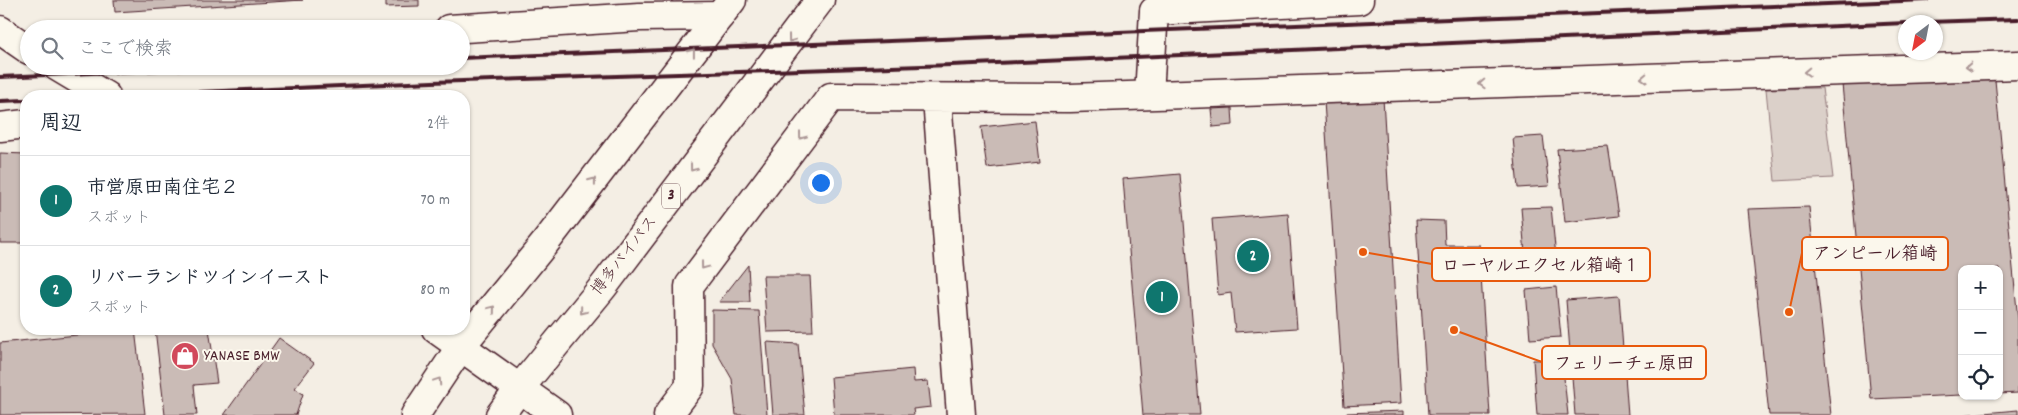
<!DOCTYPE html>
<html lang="ja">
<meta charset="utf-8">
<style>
body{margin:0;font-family:Dekko,"Klee One",sans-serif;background:#f2f2f3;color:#1f2937}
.controls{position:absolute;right:15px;bottom:15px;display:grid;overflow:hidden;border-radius:10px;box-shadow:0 1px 4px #0004}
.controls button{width:45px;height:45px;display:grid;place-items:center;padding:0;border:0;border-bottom:1px solid #e0e1e3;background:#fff;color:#1f2937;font:25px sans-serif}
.compass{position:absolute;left:1898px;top:15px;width:45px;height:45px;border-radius:50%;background:#fff;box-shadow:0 1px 4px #0004;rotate:212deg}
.you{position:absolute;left:820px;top:182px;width:18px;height:18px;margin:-12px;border:4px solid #fff;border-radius:50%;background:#1a73e8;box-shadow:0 0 0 8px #1a73e833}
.badge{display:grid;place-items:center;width:32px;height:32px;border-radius:50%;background:#0f766e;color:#fff;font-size:16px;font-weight:700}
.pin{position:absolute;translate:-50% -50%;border:2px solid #fff;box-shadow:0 1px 5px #0006}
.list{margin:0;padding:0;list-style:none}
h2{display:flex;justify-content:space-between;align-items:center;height:65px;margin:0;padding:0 20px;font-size:21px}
h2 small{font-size:16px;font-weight:400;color:#747a83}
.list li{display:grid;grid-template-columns:32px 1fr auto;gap:15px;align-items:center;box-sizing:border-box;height:90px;padding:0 20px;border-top:1px solid #e0e1e3}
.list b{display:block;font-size:19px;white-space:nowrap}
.list p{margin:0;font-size:16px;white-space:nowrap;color:#747a83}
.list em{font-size:16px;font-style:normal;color:#747a83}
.icon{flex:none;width:28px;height:28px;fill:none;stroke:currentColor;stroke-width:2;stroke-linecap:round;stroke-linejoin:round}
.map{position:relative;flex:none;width:2018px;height:415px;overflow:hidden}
.search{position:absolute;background:#fff;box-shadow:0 1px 4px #0004;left:20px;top:20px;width:450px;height:55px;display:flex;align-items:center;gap:12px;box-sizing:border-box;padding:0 18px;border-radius:28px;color:#747a83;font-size:19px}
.panel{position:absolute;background:#fff;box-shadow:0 1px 4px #0004;left:20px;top:90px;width:450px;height:245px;border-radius:20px}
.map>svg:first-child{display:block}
.green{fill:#dbd0c9;stroke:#92787a}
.building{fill:#cabbb6;stroke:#4a1f2b}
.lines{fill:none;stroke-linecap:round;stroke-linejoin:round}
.minor-casing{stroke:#4a1f2b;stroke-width:31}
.highway-casing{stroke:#4a1f2b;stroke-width:31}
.minor{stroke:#fbf7ec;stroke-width:28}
.highway{stroke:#fbf7ec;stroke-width:28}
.rail{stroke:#4a1f2b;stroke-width:4}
.oneway{stroke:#ab9695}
.labels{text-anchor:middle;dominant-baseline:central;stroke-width:4;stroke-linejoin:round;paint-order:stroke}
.shield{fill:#fbf7ec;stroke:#7f6065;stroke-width:1}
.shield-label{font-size:15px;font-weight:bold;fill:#4a1f2b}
.street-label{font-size:16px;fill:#4a1f2b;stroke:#fbf7ec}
.poi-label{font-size:16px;fill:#4a1f2b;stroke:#fbf7ec;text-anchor:start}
.leader{fill:none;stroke:#e8590c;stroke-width:2}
.callout-dot{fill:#e8590c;stroke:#fbf7ec;stroke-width:2}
.callout{fill:#fbf7ec;stroke:#e8590c;stroke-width:2}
.callout-label{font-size:18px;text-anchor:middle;font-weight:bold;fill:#4a1f2b}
</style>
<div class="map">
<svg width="2018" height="415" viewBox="0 0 2018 415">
<rect width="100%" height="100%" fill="#f4eee4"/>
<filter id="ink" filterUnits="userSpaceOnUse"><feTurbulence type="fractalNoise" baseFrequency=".02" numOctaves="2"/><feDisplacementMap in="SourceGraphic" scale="10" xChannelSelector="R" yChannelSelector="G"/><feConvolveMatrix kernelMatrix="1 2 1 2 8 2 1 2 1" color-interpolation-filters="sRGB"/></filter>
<g filter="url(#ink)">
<path class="green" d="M1822,88L1833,178L1775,181L1766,89Z"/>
<path class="building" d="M114,0H303L115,12Z
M386,0H419V6L386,7Z
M1995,80L2018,321V393L1999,394V269H1962V395L1871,399L1842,84Z
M1383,98L1401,403L1344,406L1324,101Z
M1232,108L1233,125L1213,127L1211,109Z
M1035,121L1040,162L987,168L981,127Z
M1543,136L1549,186L1518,188L1513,138Z
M1608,146L1619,216L1565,222L1557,149Z
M0,153L26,154V243H0Z
M1180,174L1200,415H1143L1123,179Z
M1551,207L1558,277H1527L1521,208Z
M1809,207L1831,415H1769L1748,209Z
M1288,213L1297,328L1235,332L1231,293L1218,295L1212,219Z
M1416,220L1444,221L1445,245H1479L1490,415H1428Z
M748,265L750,302H719Z
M763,276H810L813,331L767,332Z
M1556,287L1561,337L1530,339L1526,290Z
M1619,296L1628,415H1575L1566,300Z
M712,310L759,311L767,415H736L732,379L712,344Z
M135,329L145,414L0,415V343Z
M155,329H209L217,383L194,385L197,415H165Z
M279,338L314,363L295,388L303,394L296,415H224Z
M767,342L798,344L805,415H773Z
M1562,359L1568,415H1537L1533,360Z
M913,369L914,382L928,381L931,407L913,409L914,415H834L831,377Z
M2018,410V415H1960Z
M1404,411V415H1346V413Z"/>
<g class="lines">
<defs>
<path id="minor" d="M449,29L639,17L720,16
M0,30L29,50
M56,66L106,96
M1149,95L1154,11L1359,0
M937,99L961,415
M0,127L26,124
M436,329L557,415
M668,415L690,386L689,286L831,97L1070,98L2018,65"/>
<path id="highway" d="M415,415L461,346L545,243L732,0
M500,415L519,389L603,287L820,0"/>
</defs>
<use href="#minor" class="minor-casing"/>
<use href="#highway" class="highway-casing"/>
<use href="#minor" class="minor"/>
<use href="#highway" class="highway"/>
<path class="rail" d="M1927,22L2018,19
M461,58L1927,0
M0,77L251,66
M109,96L432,82L952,65L1906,23
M0,101L26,100"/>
</g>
<defs><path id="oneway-chevron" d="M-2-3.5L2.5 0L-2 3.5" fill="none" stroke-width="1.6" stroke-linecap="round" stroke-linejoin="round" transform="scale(1.25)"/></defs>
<g class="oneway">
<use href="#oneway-chevron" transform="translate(791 39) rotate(127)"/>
<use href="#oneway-chevron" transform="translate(692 52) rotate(-52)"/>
<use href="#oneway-chevron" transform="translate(1969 67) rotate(178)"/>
<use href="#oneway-chevron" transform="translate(1807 72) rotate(178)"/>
<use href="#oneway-chevron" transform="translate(1644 78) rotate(178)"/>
<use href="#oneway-chevron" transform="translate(1482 84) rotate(178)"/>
<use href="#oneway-chevron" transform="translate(802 136) rotate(127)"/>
<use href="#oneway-chevron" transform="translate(693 168) rotate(127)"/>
<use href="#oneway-chevron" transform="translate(593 181) rotate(-52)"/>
<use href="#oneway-chevron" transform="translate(704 266) rotate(127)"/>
<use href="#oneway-chevron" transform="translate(492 309) rotate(-51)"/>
<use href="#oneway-chevron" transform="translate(583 311) rotate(129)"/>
<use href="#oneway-chevron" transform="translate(438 381) rotate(-56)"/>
</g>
</g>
<defs>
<symbol id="shop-disc" viewBox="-11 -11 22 22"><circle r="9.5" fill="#d1495b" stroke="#fbf7ec"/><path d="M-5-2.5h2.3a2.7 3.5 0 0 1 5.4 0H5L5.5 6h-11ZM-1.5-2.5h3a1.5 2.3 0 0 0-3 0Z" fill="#fff"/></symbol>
</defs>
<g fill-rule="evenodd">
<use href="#shop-disc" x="169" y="340" width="32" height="32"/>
</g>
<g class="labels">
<rect class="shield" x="662" y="183.5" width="18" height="25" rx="4"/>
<g class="shield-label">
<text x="671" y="196">3</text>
</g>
<g class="street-label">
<text transform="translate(625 256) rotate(-52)">博多バイパス</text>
</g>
<g class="poi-label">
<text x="204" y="356">YANASE BMW</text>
</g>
</g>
<path class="leader" d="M1789 312L1802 253M1363 252L1432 264M1454 330L1542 362"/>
<g class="callout-dot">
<circle cx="1789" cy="312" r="5"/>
<circle cx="1363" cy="252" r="5"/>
<circle cx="1454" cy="330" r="5"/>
</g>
<g class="callout">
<rect x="1802" y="237" width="146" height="33" rx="5"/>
<rect x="1432" y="248" width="218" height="33" rx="5"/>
<rect x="1542" y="346" width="164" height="33" rx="5"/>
</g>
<g class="callout-label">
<text x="1875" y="259">アンピール箱崎</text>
<text x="1541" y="271">ローヤルエクセル箱崎１</text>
<text x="1624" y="369">フェリーチェ原田</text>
</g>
</svg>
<div class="controls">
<button>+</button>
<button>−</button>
<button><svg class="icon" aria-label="locate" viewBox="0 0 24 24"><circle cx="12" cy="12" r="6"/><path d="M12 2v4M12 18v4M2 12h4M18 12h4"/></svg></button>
</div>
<svg class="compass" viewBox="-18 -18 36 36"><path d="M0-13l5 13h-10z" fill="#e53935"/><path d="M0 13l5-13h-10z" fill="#747a83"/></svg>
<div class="you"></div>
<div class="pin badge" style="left:1162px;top:297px">1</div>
<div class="pin badge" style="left:1253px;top:256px">2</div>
<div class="search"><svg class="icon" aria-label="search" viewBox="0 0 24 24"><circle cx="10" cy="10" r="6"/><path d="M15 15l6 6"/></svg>ここで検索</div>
<section class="panel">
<h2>周辺<small>2件</small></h2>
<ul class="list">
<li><span class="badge">1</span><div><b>市営原田南住宅２</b><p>スポット</p></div><em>70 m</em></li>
<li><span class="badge">2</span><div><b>リバーランドツインイースト</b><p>スポット</p></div><em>80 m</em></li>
</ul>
</section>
</div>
